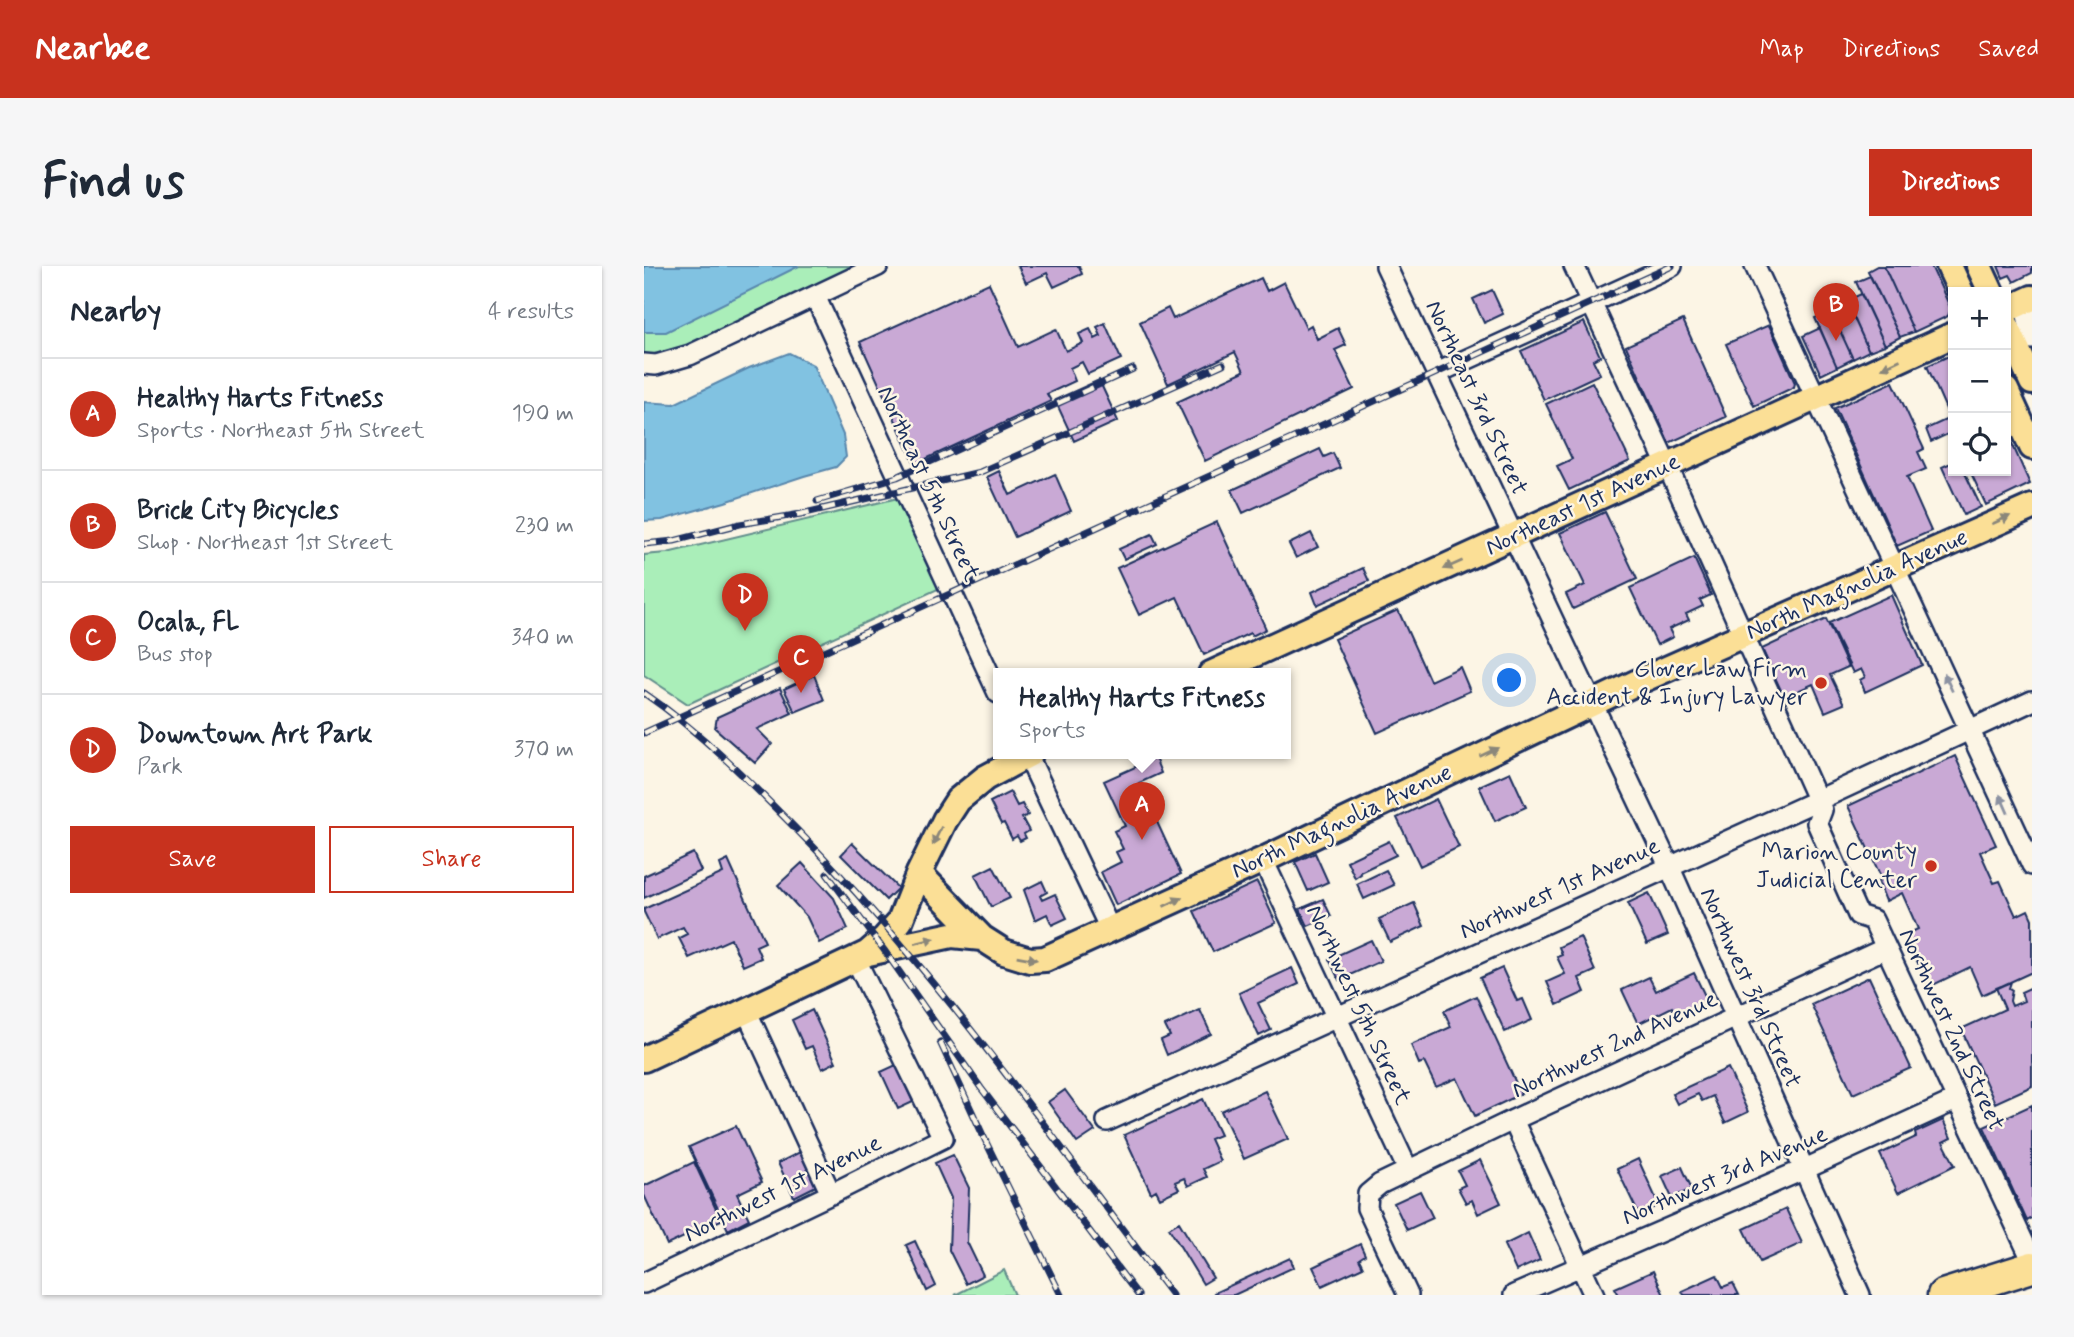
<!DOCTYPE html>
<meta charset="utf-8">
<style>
body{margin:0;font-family:Mynerve,sans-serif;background:#f6f6f7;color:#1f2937}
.controls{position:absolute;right:21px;top:21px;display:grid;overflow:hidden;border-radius:0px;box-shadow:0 2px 5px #0004}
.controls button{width:63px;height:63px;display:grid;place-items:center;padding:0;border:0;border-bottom:2px solid #e0e1e3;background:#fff;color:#1f2937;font:35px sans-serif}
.you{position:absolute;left:866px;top:415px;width:24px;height:24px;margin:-18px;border:5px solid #fff;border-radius:50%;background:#1a73e8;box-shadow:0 0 0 10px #1a73e833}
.badge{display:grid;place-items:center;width:46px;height:46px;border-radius:50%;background:#c8321e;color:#fff;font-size:23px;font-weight:700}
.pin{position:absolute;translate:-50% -58px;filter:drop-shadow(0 2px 4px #0008)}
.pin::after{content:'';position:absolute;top:37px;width:24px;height:21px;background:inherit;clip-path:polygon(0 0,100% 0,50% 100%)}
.popup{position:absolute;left:349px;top:402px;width:298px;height:91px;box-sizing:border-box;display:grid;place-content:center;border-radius:0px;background:#fff;filter:drop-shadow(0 2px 5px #0005);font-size:23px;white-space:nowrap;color:#747a83}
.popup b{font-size:26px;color:#1f2937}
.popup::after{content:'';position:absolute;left:50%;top:100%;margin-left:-14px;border:14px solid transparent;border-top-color:#fff}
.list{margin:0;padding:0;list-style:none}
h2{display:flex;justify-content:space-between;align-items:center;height:91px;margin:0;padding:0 28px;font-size:30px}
h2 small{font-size:23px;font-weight:400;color:#747a83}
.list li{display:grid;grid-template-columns:46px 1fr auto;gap:21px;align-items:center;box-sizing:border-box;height:112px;padding:0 28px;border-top:2px solid #e0e1e3}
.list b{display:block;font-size:26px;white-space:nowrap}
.list p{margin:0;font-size:23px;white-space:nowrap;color:#747a83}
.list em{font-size:23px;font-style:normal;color:#747a83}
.actions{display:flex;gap:14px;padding:21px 28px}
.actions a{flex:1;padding:16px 0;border:2px solid #c8321e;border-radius:0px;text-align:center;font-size:24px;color:#c8321e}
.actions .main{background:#c8321e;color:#fff}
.icon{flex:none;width:38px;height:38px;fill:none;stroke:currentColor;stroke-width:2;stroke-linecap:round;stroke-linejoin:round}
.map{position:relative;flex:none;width:1388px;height:1029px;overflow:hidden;border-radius:0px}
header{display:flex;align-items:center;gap:42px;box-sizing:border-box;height:98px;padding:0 35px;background:#c8321e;color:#fff}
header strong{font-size:33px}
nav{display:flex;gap:38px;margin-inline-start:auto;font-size:24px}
.intro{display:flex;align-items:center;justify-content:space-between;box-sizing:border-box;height:168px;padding:0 42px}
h1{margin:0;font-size:49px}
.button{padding:18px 32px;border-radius:0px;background:#c8321e;color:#fff;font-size:24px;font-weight:700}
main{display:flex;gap:42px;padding:0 42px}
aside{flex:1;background:#fff;border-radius:0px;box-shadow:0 2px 5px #0004}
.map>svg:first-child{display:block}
.green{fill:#aaeeb9;stroke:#628e8c;stroke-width:2}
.water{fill:#81c2e1;stroke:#5887ad;stroke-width:2}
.building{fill:#c9a9d5;stroke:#1b2f5e;stroke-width:2}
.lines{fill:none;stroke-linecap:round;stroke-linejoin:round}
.minor-casing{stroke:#1b2f5e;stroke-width:24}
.major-casing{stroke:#1b2f5e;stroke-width:30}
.highway-casing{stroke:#1b2f5e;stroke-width:35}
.minor{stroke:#fcf5e5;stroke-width:19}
.major{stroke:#fbdf96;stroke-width:24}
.highway{stroke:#fbdf96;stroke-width:30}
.rail-casing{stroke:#1b2f5e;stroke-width:7}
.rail{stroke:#fcf5e5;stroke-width:4.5;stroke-dasharray:13;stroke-linecap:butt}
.oneway{fill:#8b877a}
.oneway2{fill:#8c92a2}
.poi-dot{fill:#c8321e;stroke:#fcf5e5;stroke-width:2.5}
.labels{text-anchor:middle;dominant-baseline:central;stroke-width:5;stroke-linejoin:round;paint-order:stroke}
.street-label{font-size:24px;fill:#1b2f5e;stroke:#fcf5e5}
.poi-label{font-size:24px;fill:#1b2f5e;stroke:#fcf5e5;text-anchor:end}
</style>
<header>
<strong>Nearbee</strong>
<nav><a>Map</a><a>Directions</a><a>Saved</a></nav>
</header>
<div class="intro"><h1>Find us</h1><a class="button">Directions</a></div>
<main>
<aside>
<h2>Nearby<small>4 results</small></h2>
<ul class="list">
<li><span class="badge">A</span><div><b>Healthy Harts Fitness</b><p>Sports · Northeast 5th Street</p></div><em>190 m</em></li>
<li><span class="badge">B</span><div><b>Brick City Bicycles</b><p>Shop · Northeast 1st Street</p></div><em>230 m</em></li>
<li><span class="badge">C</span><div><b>Ocala, FL</b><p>Bus stop</p></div><em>340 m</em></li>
<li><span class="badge">D</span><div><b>Downtown Art Park</b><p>Park</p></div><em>370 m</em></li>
</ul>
<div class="actions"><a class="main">Save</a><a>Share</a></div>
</aside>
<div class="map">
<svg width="1388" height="1029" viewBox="0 0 1388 1029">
<rect width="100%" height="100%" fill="#fcf5e5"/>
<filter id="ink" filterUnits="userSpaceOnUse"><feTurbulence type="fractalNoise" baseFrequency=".0143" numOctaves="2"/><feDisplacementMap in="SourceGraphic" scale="14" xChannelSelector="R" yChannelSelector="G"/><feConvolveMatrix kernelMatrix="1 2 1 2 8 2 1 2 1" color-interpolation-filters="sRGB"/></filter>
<g filter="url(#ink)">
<path class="green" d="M0,0H213L38,82L10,91L0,90Z
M254,232L296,322L44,438L0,409V289L23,287Z
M360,1004L371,1029H311Z"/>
<path class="water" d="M0,0H155L22,66H0Z
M145,87L169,99L199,169L202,191L192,201L160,210L81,236L18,254L0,255V136L30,138L105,102Z"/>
<path class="building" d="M374,0H435L438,8L410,21L403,7L382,17Z
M1233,0H1240L1270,66L1256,71L1224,5Z
M1240,0H1287L1307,43L1304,50L1270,66Z
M1354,0H1388V7L1370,16L1366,9L1359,12Z
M1226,10L1256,71L1241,79L1212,16Z
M617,12L623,25L640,16L662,62L667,59L673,73L694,62L702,79L691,84L710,123L561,195L533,136L600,105L591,86L524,118L496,56L524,42L529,53Z
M345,17L374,81L412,63L422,85L439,77L435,68L446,63L451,73L457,70L453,61L461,57L477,93L444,108L438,96L426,102L431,115L403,128L407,135L271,198L216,76Z
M848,24L859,48L840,57L829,33Z
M1217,28L1241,79L1225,85L1202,35Z
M1202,34L1225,85L1209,93L1185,41Z
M1187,45L1209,93L1193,101L1171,52Z
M1039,54L1082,151L1025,177L982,80Z
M940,56L956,90L949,94L956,108L900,134L877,85Z
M1125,59L1151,117L1150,121L1110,140L1082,78Z
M1176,62L1193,101L1177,109L1159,70Z
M1309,88V168L1308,166L1287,176L1282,163L1306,152L1283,100Z
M455,114L474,155L430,175L411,134Z
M948,116L986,195L925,224L913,200L928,193L902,138Z
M1249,116L1280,183L1274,186L1282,203L1263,211L1287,265L1253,280L1191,142Z
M1362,164L1386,218L1342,239L1326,205H1362Z
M676,183L680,191L689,187L696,202L599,247L588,224Z
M1309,196V205H1320L1337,241L1320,249L1298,201Z
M355,205L366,229L411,208L427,245L371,271L343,211Z
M961,246L993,313L929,343L922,328L941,319L916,267Z
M573,256L622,363L608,370L606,367L560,389L533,331L495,349L473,302Z
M667,267L674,281L652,292L645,278Z
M508,268L513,278L480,293L475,283Z
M1050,292L1067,329L1056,334L1059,340L1042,348L1045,354L1025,363L1029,371L1013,379L986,322Z
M719,302L725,315L673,339L668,326Z
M1247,329L1278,399L1221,426L1216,414L1221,411L1217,403L1209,407L1185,357Z
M754,344L786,415L816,401L826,425L733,467L690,373Z
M1182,353L1204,401L1186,409L1200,438L1181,446L1169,418L1140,431L1118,383Z
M170,409L180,434L151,446L140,423Z
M136,422L148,447L113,463L128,478L111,497L71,462L73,451Z
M1311,490L1352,579L1336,586L1350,617L1356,615L1372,650L1384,644L1388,653V706L1338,729L1326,701L1285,721L1261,669L1274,663L1258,627L1242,635L1234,615L1238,613L1204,540Z
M511,492L517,507L495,517L537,608L472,639L457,606L477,596L472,586L479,583L470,565L481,560L460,515Z
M866,506L882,541L851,555L835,520Z
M366,526L373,540L378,538L384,549L378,552L385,565L380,568L382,572L376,575L373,570L368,573L360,557L357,558L346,536Z
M792,533L815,581L776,600L753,552Z
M745,575L752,589L716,606L717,608L711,612L703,595Z
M208,577L254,622L242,634L197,589Z
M49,587L57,605L0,632V610Z
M671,587L684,616L664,625L651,596Z
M84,594L121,676L112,680L117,692L99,700L87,673L45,692L35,672L43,668L39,661L13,673L0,646V643L79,607L76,598Z
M158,597L190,632L204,663L175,677L163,651L134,619Z
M349,600L366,632L347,641L331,609Z
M742,604L750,619L720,633L713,618Z
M398,615L403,626L396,630L398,634L411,628L423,652L408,659L403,648L391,654L380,624Z
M613,616L632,657L569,686L550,645Z
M1005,627L1024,669L1003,678L984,637Z
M679,633L687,650L664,660L656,643Z
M770,637L780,660L746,676L735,653Z
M936,671L951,705L935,712L941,726L913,739L903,716L921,708L913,691L918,689L915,681Z
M727,674L737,695L695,714L685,693Z
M648,702L655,718L614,737L627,764L615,770L595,727Z
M858,702L873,735L879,733L888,754L861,766L836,712Z
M1050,707L1064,736L1033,751L1028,741L994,758L978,724L1005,711L1012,725Z
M1225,711L1267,802L1209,828L1167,738Z
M1367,716L1365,722L1368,724L1366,735L1368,740L1380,735L1377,726L1388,721V820L1351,837L1317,763L1361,743L1352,722Z
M832,730L877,828L831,850L813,812L792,821L780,796L775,798L767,779L807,761L800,745Z
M168,744L192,796L178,803L168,780L161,783L148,754Z
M556,744L567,768L523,789L517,774L526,770L521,760Z
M252,799L269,836L254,843L237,806Z
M1084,802L1104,846L1081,857L1069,830L1058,835L1054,828L1033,838L1028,828Z
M421,824L451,865L433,877L404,836Z
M621,825L644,873L600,893L577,845Z
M559,833L576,869L566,873L576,895L559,903L563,911L544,920L540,912L531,916L535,923L516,932L512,924L507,927L480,869Z
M1388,839V952L1383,955L1340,861Z
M1299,854L1307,872L1299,876L1311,899L1254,927L1236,888L1272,871L1271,867Z
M92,860L118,916L93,928L105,953L84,964L45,881Z
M156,886L172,920L150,931L134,897Z
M309,889L325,922L323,976L339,1009L322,1018L305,984L307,932L291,897Z
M994,893L1015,939L995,949L973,903Z
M836,894L857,937L834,948L828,934L822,937L814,922L821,919L814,905Z
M50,896L77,954L23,979L0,929V920Z
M1038,901L1048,923L1028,932L1018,910Z
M776,925L789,952L763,964L750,937Z
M1142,943L1158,977L1116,996L1100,963Z
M535,956L569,1012L559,1018L525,962Z
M884,967L896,994L872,1005L860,979Z
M271,975L292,1020L283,1025L262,979Z
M716,978L721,989L715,993L719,1001L678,1020L669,1001Z
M646,992L650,1001L590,1029H571L570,1027Z
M1009,1005L1020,1029H975L971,1022Z
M1073,1009L1079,1021L1089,1017L1095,1029H1040L1038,1025Z"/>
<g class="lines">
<defs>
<path id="minor" d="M742,0L1025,600L1216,1029
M930,0L1023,199L1178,544L1173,557L1214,649L1229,654L1388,994
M1111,0L1388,599
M171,30L354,427
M1388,32L1383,49L1388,73
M0,98L12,99L46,89L234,0
M793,107L1028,0
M383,488L467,665
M619,594L764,904
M102,744L187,928
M869,854L950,1029
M463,855L1185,529L1388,435
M0,1017L187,928L299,872L211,692
M764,1029L723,942L724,928L736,918L869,854L1242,682
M870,1029L1161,903L1312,834"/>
<path id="major" d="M1305,0L1317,26
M1335,0L1347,26
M1362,44L1388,32
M1362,58L1388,116
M1362,124L1388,181
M567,408L1309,69
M275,607L338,672
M225,686L241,672L256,655L275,607L301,554L314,534L341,512L386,488
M0,793L224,687L308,669L338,672L360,686L386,694L401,693L619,594L1000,413L1388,241"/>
<path id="highway" d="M1299,1029L1388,1001"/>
</defs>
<use href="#minor" class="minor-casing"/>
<use href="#major" class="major-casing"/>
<use href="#highway" class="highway-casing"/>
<use href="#minor" class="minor"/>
<use href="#major" class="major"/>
<use href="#highway" class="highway"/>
<defs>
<path id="rail" d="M173,235L253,211L489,103
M0,278L30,275L96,258L157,248L336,206L579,98
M0,427C57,466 106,516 154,565C294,707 408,871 528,1029
M0,467L1028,0
M183,608L240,684L337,822L494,1029
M296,776L343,878L417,1029"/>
</defs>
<use href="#rail" class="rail-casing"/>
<use href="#rail" class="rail"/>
</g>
<defs><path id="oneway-solid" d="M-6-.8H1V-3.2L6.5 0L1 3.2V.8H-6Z" transform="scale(1.75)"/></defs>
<g class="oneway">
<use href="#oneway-solid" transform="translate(1247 98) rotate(155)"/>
<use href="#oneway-solid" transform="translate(1357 254) rotate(-24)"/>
<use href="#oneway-solid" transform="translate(809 299) rotate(156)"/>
<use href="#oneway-solid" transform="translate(845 486) rotate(-25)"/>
<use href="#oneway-solid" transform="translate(293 570) rotate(116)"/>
<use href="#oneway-solid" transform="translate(529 636) rotate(-25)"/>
<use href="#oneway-solid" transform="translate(281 675) rotate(-15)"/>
<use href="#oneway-solid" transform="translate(383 692) rotate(10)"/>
</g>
<g class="oneway2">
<use href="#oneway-solid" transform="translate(1304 416) rotate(-115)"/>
<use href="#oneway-solid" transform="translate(1360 538) rotate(-114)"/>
</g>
</g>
<g class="poi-dot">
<circle cx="1177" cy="417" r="7"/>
<circle cx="1287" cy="600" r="7"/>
</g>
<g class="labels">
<g class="street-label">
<text transform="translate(832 132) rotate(65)">Northeast 3rd Street</text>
<text transform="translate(284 218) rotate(65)">Northeast 5th Street</text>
<text transform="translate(939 239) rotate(-25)">Northeast 1st Avenue</text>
<text transform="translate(1213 319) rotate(-24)">North Magnolia Avenue</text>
<text transform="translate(698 556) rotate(-25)">North Magnolia Avenue</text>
<text transform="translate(916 623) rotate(-24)">Northwest 1st Avenue</text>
<text transform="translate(1106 722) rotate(66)">Northwest 3rd Street</text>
<text transform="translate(714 739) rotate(65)">Northwest 5th Street</text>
<text transform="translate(1307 764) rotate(65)">Northwest 2nd Street</text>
<text transform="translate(971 779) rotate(-25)">Northwest 2nd Avenue</text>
<text transform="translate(1081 910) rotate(-23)">Northwest 3rd Avenue</text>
<text transform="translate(139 923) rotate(-26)">Northwest 1st Avenue</text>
</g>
<g class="poi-label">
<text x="1163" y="403">Glover Law Firm<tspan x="1163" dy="28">Accident &amp; Injury Lawyer</tspan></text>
<text x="1273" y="586">Marion County<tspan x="1273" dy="28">Judicial Center</tspan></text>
</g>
</g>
</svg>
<div class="controls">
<button>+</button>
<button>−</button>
<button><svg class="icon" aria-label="locate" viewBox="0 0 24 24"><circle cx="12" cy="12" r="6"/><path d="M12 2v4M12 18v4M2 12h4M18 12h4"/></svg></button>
</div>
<div class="you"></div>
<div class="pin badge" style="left:498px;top:574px">A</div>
<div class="popup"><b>Healthy Harts Fitness</b>Sports</div>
<div class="pin badge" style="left:1192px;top:75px">B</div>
<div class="pin badge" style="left:157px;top:427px">C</div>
<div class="pin badge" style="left:101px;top:365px">D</div>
</div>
</main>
